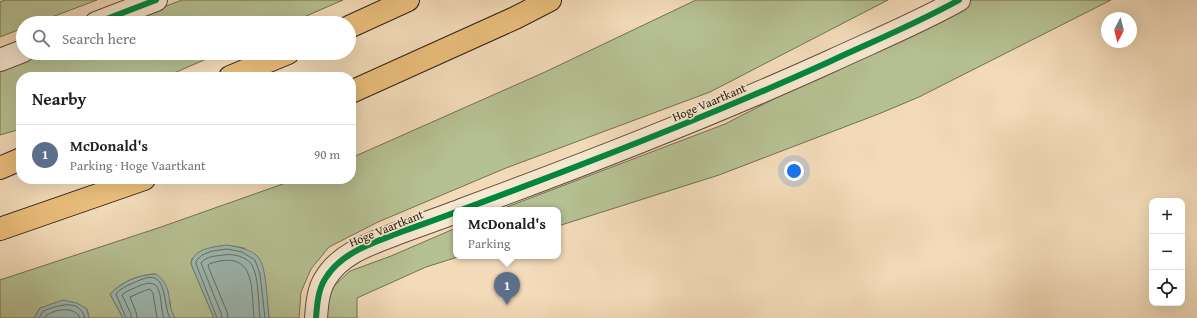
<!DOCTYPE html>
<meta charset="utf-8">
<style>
body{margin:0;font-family:"Gentium Book Plus",serif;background:#f2f2f2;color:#222}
.controls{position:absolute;right:12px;bottom:12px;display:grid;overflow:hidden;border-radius:8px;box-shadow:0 4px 16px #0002}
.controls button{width:36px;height:36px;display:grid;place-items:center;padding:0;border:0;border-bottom:1px solid #e0e0e0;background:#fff;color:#222;font:20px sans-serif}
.compass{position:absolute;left:1101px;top:12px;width:36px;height:36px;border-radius:50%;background:#fff;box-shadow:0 4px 16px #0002;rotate:187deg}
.you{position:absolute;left:794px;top:171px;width:14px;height:14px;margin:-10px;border:3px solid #fff;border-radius:50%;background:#1a73e8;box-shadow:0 0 0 6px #1a73e833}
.badge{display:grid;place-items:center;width:26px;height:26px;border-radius:50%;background:#ea580c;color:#fff;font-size:13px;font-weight:700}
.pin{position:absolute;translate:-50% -33px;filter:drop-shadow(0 1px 2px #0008)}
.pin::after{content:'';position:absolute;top:21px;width:14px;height:12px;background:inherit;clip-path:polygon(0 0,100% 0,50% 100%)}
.popup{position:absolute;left:453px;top:207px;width:108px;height:52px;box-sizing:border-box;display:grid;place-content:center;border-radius:8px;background:#fff;filter:drop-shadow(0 1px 3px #0005);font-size:13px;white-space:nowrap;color:#767676}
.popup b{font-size:15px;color:#222}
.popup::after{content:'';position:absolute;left:50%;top:100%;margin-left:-8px;border:8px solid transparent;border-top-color:#fff}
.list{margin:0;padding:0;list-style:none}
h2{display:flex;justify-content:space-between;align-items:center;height:52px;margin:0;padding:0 16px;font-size:17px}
h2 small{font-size:13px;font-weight:400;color:#767676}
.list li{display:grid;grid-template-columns:26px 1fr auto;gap:12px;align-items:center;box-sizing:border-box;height:60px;padding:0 16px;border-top:1px solid #e0e0e0}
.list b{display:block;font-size:15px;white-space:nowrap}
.list p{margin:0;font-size:13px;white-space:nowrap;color:#767676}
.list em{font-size:13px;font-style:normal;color:#767676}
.icon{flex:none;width:22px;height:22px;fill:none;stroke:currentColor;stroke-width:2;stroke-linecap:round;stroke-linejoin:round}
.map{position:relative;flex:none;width:1197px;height:318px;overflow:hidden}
.search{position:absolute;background:#fff;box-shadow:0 4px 16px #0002;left:16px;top:16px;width:340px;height:44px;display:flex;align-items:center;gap:10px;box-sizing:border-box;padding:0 14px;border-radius:22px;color:#767676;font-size:15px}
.panel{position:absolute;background:#fff;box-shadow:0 4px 16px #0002;left:16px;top:72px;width:340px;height:112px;border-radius:16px}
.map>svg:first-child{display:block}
.green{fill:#b6c193;stroke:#747054}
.water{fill:#9dbab5;stroke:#727c75}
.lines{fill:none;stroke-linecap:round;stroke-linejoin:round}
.shore{stroke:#676d65;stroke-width:1}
.minor-casing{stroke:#624f3e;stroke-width:24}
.motorway-casing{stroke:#312015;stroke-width:24}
.minor{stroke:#f7e8d2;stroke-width:22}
.motorway{stroke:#eabe7c;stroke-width:22}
.cycleway-casing{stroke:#f7e8d2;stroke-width:8}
.cycleway{stroke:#00873e;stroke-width:6}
.labels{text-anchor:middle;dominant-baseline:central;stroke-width:3.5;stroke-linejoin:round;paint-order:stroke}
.street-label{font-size:12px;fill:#312015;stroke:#f7e8d2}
</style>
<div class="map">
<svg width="1197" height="318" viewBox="0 0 1197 318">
<rect width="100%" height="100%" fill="#f3dbb9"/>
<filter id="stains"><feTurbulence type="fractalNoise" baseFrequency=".005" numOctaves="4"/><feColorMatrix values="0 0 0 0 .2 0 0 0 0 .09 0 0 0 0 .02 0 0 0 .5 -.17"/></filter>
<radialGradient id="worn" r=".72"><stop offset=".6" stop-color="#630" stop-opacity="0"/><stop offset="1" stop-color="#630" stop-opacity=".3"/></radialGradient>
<path class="green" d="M5,0H97L36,23H23V28L0,37V2Z
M182,0H343L290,23H121Z
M696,0H888L710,92L506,168L378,222L329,247L311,269L301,292L299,318H269L264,273L244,248C218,243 214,246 192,259L191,264L214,318H175L171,313L170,301L155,274C138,275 123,281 110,294L123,318H89L87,309L40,308L34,318H0V280L161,227L297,179H351V158L545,72Z
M967,0H1111L919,97L881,113L719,175L558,226V210H499L725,124Z
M42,53H220L165,77H21V129L0,135V69Z
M456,228V256H461L426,267L357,298V318H325L327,303L334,286L350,271L391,256Z"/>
<path class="water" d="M227,245C237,247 252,249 259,258C267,270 267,303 269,318H214L191,264C193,248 214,247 227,245Z
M156,274C175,289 165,302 175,318H123L110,294C123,281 138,275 156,274Z
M63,300L77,303L87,309L89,318H34L40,308Z"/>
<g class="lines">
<path class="shore" d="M39,318L43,311C57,306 79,297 85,318
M44,318C50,309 76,305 80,318
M126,318L116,294C122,287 131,284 140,280C169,267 162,305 170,318
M131,318V314L122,295C127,290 133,289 139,286C166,274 158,304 164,318
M137,318L136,312L130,297L146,290L150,289L153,293L157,318
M217,318L196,264V261L202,255L212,251L227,249L242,252L255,260L260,274L265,318
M222,318L221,313L201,263C206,256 216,256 224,255C233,253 247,257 252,265C259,278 258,303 260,318
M228,318L227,312L208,266L209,264C256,248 251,287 254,318"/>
<defs>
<path id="minor" d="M96,23L156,0
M0,60L23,51
M461,210C586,164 710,116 831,61C874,41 918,23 959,0
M316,318C317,305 318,290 325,279C341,252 373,243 401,232C420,225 438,219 456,212"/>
<path id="motorway" d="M349,27L408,0
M230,77L288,53
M351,92L515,18L550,0
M0,168L21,159
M0,229L144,179"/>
</defs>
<use href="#minor" class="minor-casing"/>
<use href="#motorway" class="motorway-casing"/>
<use href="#minor" class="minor"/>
<use href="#motorway" class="motorway"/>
<defs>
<path id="cycleway" d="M96,23L156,0
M461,210C586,164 710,116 831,61C874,41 918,23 959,0
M316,318C317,305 318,290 325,279C341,252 373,243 401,232C420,225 438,219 456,212"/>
</defs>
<use href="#cycleway" class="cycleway-casing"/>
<use href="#cycleway" class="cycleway"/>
</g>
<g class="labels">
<g class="street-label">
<text transform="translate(709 102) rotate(-23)">Hoge Vaartkant</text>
<text transform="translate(386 228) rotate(-22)">Hoge Vaartkant</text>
</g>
</g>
<rect width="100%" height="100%" filter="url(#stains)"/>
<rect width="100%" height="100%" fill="url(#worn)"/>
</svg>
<div class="controls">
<button>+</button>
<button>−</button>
<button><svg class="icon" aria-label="locate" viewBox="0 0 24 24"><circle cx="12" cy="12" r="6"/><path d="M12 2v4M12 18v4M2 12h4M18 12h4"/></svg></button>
</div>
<svg class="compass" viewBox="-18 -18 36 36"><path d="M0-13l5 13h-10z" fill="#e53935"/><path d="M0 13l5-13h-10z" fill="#767676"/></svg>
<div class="you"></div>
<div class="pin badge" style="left:507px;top:305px;background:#5c6f8a">1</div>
<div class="popup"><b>McDonald's</b>Parking</div>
<div class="search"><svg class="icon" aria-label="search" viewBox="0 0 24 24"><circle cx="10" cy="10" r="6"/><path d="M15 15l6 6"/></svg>Search here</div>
<section class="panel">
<h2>Nearby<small></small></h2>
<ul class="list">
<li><span class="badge" style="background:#5c6f8a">1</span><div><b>McDonald's</b><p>Parking · Hoge Vaartkant</p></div><em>90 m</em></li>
</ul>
</section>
</div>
